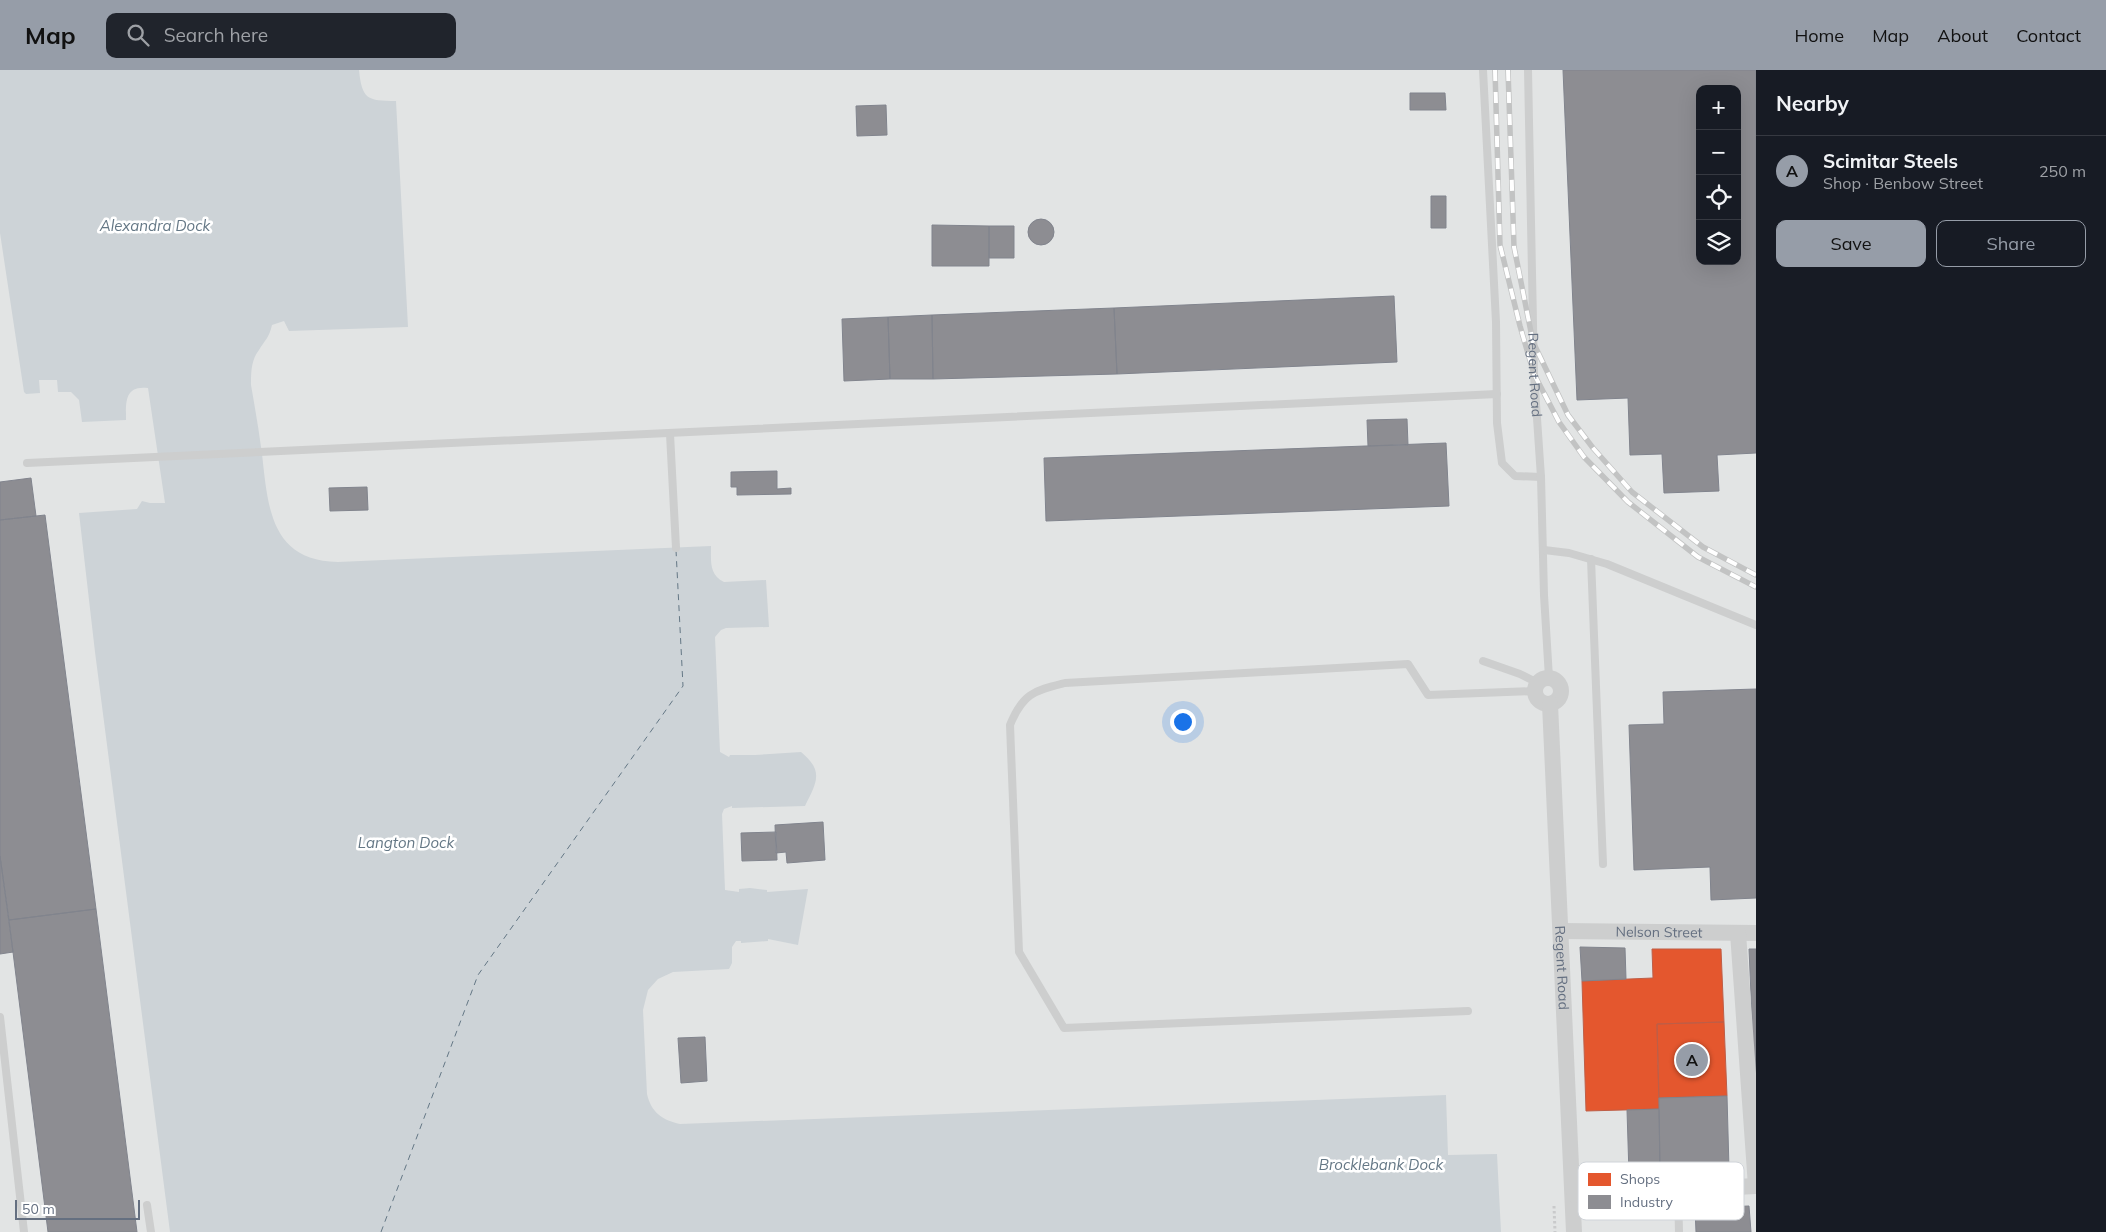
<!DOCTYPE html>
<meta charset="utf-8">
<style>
body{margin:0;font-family:Mulish,sans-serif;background:#20242c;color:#f1f3f6}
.controls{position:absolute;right:15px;top:15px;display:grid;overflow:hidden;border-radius:10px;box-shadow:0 5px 20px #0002}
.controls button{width:45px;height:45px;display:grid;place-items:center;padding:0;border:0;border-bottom:1px solid #363941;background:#171b24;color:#f1f3f6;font:25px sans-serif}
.scale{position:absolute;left:15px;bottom:12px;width:125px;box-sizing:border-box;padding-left:5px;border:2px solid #646f80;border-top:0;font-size:14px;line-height:18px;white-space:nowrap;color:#646f80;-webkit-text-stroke:4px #fff;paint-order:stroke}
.you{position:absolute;left:1182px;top:651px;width:18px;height:18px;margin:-12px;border:4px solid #fff;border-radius:50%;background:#1a73e8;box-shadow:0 0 0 8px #1a73e833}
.badge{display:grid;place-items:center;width:32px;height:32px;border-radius:50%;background:#969da8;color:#111;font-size:16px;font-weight:700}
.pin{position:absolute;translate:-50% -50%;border:2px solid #fff;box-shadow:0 1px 5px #0006}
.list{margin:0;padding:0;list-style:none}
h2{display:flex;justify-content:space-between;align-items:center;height:65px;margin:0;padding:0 20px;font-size:21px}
h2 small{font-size:16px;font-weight:400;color:#9ea1a6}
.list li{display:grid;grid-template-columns:32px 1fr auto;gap:15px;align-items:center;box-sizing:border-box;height:70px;padding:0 20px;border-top:1px solid #363941}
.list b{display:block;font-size:19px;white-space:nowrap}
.list p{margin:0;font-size:16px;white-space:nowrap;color:#9ea1a6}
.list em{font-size:16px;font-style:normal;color:#9ea1a6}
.actions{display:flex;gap:10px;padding:15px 20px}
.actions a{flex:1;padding:11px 0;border:1px solid #969da8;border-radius:10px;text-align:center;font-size:18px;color:#969da8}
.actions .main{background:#969da8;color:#111}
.icon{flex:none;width:28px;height:28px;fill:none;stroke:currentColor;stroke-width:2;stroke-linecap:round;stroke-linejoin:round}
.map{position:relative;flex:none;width:1756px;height:1162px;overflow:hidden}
header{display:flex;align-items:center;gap:30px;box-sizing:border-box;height:70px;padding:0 25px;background:#969da8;color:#111}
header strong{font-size:24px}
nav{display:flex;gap:28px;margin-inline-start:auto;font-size:18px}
.search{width:350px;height:45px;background:#20242c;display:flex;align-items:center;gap:12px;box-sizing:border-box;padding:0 18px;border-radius:10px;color:#9ea1a6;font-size:19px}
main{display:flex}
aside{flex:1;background:#171b24}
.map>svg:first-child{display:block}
.built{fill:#e2e4e4;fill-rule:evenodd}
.water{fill:#cdd3d7}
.shops{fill:#e4572e;stroke:#be5e47}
.industry{fill:#8d8d92;stroke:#81848d;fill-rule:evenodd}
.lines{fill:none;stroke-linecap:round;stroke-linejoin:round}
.ferry{stroke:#647785;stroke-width:1;stroke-dasharray:6 5;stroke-linecap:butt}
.path{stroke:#c9cacb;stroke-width:3;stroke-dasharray:2.5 2.5;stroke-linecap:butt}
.lane{stroke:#cdcece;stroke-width:8}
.street{stroke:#cdcece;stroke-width:16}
.rail-casing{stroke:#c2c3c3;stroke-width:5.5}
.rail{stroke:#fff;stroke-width:4;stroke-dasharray:11;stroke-linecap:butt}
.labels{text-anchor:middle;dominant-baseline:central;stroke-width:5;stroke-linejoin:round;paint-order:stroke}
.street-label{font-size:14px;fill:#646f80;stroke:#fff}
.water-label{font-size:15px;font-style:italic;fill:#647785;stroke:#fff}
.key{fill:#fff;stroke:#d0d4d9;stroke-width:1}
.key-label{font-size:14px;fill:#646f80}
</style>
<header>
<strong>Map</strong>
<div class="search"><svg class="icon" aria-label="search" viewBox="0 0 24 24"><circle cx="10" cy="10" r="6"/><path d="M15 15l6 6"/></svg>Search here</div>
<nav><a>Home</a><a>Map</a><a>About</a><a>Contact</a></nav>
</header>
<main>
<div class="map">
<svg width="1756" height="1162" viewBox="0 0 1756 1162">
<rect width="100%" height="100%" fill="#f2f3f1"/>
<path class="built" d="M0,0H1756V1162H0ZM1700,19H1737V191H1700Z"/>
<path class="water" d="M0,0H359C362,29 367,31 396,31L408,257L289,261L284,251L272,255C269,268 265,270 259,280C251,290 251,303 251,315C255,338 259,361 262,384C268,436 270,491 338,492L711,476C711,491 709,505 724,512L766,510L769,557L726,558L721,560L715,567L720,682L729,687L730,685H755L801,682C824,701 817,712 805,736L732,738V736L724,739L722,744L725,820L739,822V819L750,818L767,820V822L808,819L798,875L768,869V871L741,873V871H736L732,877V893L729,899L673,902L658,909L648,920L643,940L647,1024C651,1042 662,1050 680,1054L1446,1025L1448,1085L1497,1084L1501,1162H170L95,582L79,443L137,439L142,431L150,433H165L148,318C124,315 126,333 126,350L82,352L79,330L71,322H58L57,310H39L40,323L26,324L24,322L0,163Z"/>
<path class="shops" d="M1652,879H1721L1724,952L1657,954L1659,1039L1586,1041L1582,911L1653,908Z
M1724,952L1727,1026L1659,1028L1657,954Z"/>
<path class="industry" d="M1563,0H1756V383L1717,385L1719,421L1664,423L1662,384L1630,385L1628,328L1577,330ZM1700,19H1737V191H1700Z
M1410,23H1445L1446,40H1410Z
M886,35L887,65L857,66L856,36Z
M1431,126H1446V158H1431Z
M1028 162a13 13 0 1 1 26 0a13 13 0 1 1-26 0Z
M932,155L989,156V196H932Z
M989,156H1014V188H989Z
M1394,226L1397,292L1117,304L1114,238Z
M1114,238L1117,304L933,309L932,245Z
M932,245L933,309H890L888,247Z
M888,247L890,309L844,311L842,249Z
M1407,349L1408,375L1368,376L1367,350Z
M1446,373L1449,436L1046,451L1044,388Z
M777,401V419L791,418V424L737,425V417H731V402Z
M31,408L36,446L0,450V412Z
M367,417L368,440L330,441L329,418Z
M45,445L96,839L9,850L0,786V450Z
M1756,619V828L1711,830L1710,797L1634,800L1629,655L1664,654L1663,622Z
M823,752L825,790L787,793L786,782L776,783L775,755Z
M776,762L777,790L742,791L741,763Z
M0,786L13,882L0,884Z
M96,839L137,1162H48L9,850Z
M1580,877L1625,878L1626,909L1582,911Z
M1749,879H1756V1040Z
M705,967L707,1011L681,1013L678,968Z
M1727,1026L1729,1099L1660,1103L1659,1028Z
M1659,1039L1660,1103L1629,1104L1627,1040Z
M1749,1136L1751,1162H1696L1695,1138Z"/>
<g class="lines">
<path class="ferry" d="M381,1162L478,905L683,616L676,480"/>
<path class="path" d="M1554,1136L1555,1162"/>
<g class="lane">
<path d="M1483,0L1496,252L1497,353L1502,393L1515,406L1541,407"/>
<path id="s1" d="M1528,0L1534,304L1541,407L1544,525L1549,608"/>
<path d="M670,364L676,478"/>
<path d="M27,393L1497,324"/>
<path d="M1544,480L1569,483L1607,494L1756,555"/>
<path d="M1591,489L1603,794"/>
<path d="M1483,591L1520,604L1538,613"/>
<path d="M1468,941L1064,958L1019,882L1010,655C1023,623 1034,621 1065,613L1408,594L1428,625L1535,621"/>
<path d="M0,947L24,1162"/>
<path d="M1678,1119L1679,1162"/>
<path d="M147,1135L151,1162"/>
</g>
<g class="street">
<circle cx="1548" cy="621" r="13"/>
<path id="s2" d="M1550,634L1574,1162"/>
<path id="s3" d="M1561,861L1756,863"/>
<path d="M1738,863L1756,1116"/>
<path d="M1574,1125L1756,1116"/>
</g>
<defs>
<path id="rail" d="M1495,0L1500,175L1520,256L1534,304L1559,352L1584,387L1628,432L1698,487L1756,517
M1508,0L1514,177L1533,272L1568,345L1593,378L1632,422L1703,477L1756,505"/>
</defs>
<use href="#rail" class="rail-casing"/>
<use href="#rail" class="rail"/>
</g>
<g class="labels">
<g class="street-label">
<text stroke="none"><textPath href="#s1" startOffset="305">Regent Road</textPath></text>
<text stroke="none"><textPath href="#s3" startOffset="98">Nelson Street</textPath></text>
<text stroke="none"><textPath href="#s2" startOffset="264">Regent Road</textPath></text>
</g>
<g class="water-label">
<text x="155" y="155">Alexandra Dock</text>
<text x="406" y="772">Langton Dock</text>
<text x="1381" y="1094">Brocklebank Dock</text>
</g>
</g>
<rect x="1578" y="1092" width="166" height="58" rx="8" class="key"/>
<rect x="1588" y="1103" width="23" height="13" fill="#e4572e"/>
<rect x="1588" y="1125" width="23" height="14" fill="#8d8d92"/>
<g class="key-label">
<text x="1620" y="1114">Shops</text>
<text x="1620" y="1137">Industry</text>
</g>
</svg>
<div class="controls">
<button>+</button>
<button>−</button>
<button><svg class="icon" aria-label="locate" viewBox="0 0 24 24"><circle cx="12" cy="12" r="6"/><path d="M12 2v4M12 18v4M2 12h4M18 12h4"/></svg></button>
<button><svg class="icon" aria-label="layers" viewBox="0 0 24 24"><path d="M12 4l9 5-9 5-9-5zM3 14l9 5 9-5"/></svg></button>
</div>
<div class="scale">50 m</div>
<div class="you"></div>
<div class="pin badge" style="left:1692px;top:990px">A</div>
</div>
<aside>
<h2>Nearby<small></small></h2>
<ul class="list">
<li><span class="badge">A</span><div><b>Scimitar Steels</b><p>Shop · Benbow Street</p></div><em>250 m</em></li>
</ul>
<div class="actions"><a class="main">Save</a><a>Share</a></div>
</aside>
</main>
